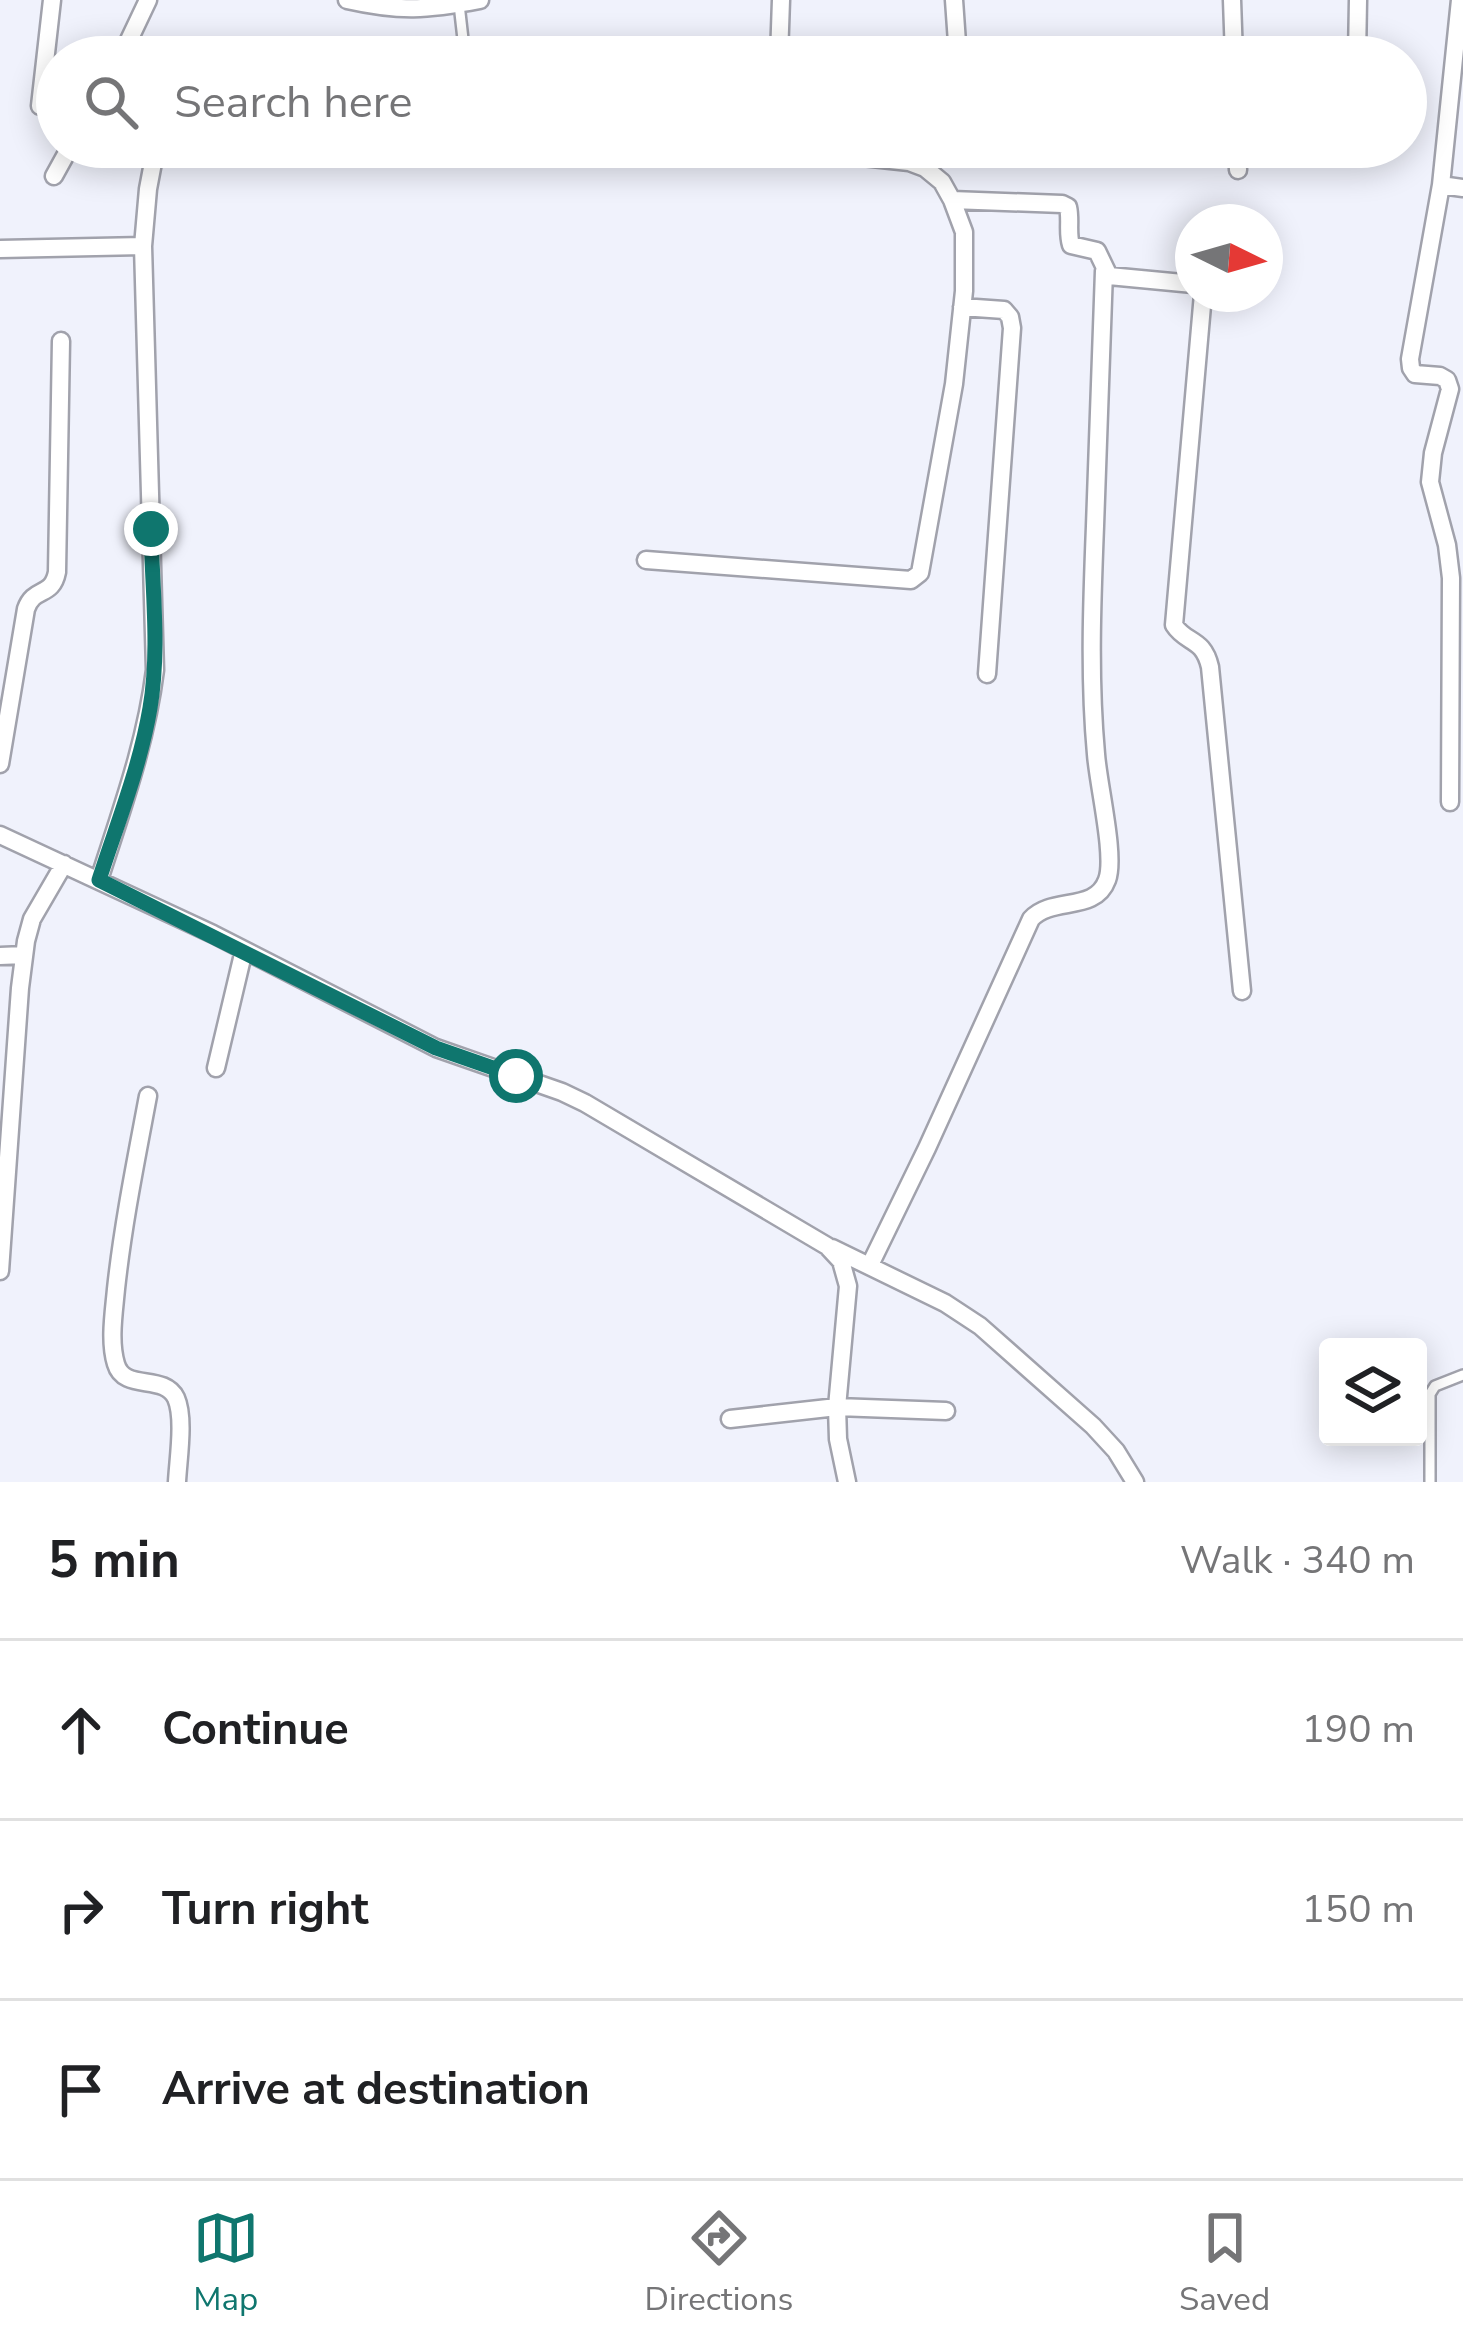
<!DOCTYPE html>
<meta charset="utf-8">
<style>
body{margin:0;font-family:"Nunito Sans",sans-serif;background:#f2f2f2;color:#202124}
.controls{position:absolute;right:36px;bottom:36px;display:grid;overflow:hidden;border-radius:12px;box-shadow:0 6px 30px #0003}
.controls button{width:108px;height:108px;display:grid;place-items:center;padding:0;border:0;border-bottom:3px solid #e0e0e0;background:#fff;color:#202124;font:60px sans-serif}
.compass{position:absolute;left:1175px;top:204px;width:108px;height:108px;border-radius:50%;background:#fff;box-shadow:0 6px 30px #0003;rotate:95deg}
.stop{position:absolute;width:36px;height:36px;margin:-27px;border:9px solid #0f766e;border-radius:50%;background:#fff}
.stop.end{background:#0f766e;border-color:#fff;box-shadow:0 3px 12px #0008}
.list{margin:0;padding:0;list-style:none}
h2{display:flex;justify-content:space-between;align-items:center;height:156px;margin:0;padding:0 48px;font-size:51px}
h2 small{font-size:39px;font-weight:400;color:#757577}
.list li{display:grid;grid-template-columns:78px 1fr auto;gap:36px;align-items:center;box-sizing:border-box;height:180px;padding:0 48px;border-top:3px solid #e0e0e0}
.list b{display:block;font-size:45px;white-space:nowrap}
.list em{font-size:39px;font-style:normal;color:#757577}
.icon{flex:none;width:66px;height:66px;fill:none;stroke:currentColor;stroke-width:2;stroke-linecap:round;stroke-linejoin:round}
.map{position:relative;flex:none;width:1463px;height:1482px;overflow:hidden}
.search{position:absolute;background:#fff;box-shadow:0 6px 30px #0003;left:36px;right:36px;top:36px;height:132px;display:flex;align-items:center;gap:30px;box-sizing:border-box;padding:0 42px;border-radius:66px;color:#757577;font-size:45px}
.sheet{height:696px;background:#fff}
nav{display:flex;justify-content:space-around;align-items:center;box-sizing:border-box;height:168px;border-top:3px solid #e0e0e0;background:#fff;font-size:33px;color:#757577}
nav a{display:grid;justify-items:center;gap:6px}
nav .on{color:#0f766e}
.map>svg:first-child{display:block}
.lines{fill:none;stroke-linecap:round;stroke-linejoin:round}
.lane-casing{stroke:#a1a2ac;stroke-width:14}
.street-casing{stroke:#a1a2ac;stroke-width:21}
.lane{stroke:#fff;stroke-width:9}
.street{stroke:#fff;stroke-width:16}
.route{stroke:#0f766e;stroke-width:15}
</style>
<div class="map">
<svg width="1463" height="1482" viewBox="0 0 1463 1482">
<rect width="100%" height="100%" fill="#f0f2fc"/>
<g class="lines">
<defs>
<path id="lane" d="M459,4L465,57
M476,147L477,154
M1430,1482V1394L1435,1386L1463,1375"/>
<path id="street" d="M347,0C400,12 427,10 480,0
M954,0L958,57
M1232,0L1234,57
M129,44L148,57
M121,57L148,0
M779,57L781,0
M1357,57L1358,0
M40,106L52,0
M1237,147L1238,170
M925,168L939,147
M54,176L70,147
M1441,185L1463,188
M952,200L1062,204L1068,207C1071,220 1067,232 1071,245L1097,251L1109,276L1193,284
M0,249L143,246
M1203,294L1174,625C1186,644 1203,637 1210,667L1242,991
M962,307L1004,310L1010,317L1012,328L987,674
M646,560L911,580L920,573L954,384L964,291V232L952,200L942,182L925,168L909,162L825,153L806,147
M0,764L26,609C34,586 52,598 57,572L61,341
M1450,802L1451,578L1447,545L1430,482L1433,453L1450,389L1447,380L1440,376L1415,374L1411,368L1410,359L1441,185L1460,0
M0,835L213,934L436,1048L562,1092L585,1103L827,1246L841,1261L848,1286L837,1407L838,1439L847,1482
M99,880C121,811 146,743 155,670L143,246L148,189L156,147
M0,956L24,955
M216,1068L244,950
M148,1096C136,1160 123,1224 116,1289C114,1312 109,1341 116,1364C124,1392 164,1373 176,1398C185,1418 178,1460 177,1482
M832,1248L945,1303L980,1326L1093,1426L1116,1451L1135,1482
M870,1265L927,1148L1031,919C1052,896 1095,913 1107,880C1116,857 1098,784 1096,754C1089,678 1092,602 1095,526C1098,441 1101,356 1104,271
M0,1271L20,988L26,941L32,919L64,864
M730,1419L837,1407L946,1411"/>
</defs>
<use href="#lane" class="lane-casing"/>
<use href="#street" class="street-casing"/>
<use href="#lane" class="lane"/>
<use href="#street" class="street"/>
</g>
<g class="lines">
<path class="route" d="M151,529C152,588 160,650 150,708C140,767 117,824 99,880L436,1048L516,1076"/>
</g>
</svg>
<div class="controls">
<button><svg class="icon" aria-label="layers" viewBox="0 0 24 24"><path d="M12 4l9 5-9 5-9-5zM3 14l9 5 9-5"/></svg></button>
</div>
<svg class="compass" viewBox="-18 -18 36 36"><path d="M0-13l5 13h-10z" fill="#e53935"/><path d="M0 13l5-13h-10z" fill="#757577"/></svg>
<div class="stop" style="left:516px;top:1076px"></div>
<div class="stop end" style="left:151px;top:529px"></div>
<div class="search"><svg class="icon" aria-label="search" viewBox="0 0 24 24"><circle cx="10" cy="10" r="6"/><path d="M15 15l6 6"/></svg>Search here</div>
</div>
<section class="sheet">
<h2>5 min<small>Walk · 340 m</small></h2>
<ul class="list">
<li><svg class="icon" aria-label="ahead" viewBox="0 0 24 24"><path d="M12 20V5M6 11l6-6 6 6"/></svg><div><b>Continue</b></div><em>190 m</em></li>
<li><svg class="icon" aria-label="right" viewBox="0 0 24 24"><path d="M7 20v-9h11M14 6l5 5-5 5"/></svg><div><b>Turn right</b></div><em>150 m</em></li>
<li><svg class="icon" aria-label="arrive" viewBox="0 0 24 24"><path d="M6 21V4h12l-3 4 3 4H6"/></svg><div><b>Arrive at destination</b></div></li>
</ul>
</section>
<nav>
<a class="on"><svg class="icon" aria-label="map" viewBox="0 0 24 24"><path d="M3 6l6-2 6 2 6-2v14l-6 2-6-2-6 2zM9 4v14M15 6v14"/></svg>Map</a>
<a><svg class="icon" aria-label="directions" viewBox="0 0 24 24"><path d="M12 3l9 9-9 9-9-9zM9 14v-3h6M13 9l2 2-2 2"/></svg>Directions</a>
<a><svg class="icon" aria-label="saved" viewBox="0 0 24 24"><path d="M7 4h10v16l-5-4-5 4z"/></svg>Saved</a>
</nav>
